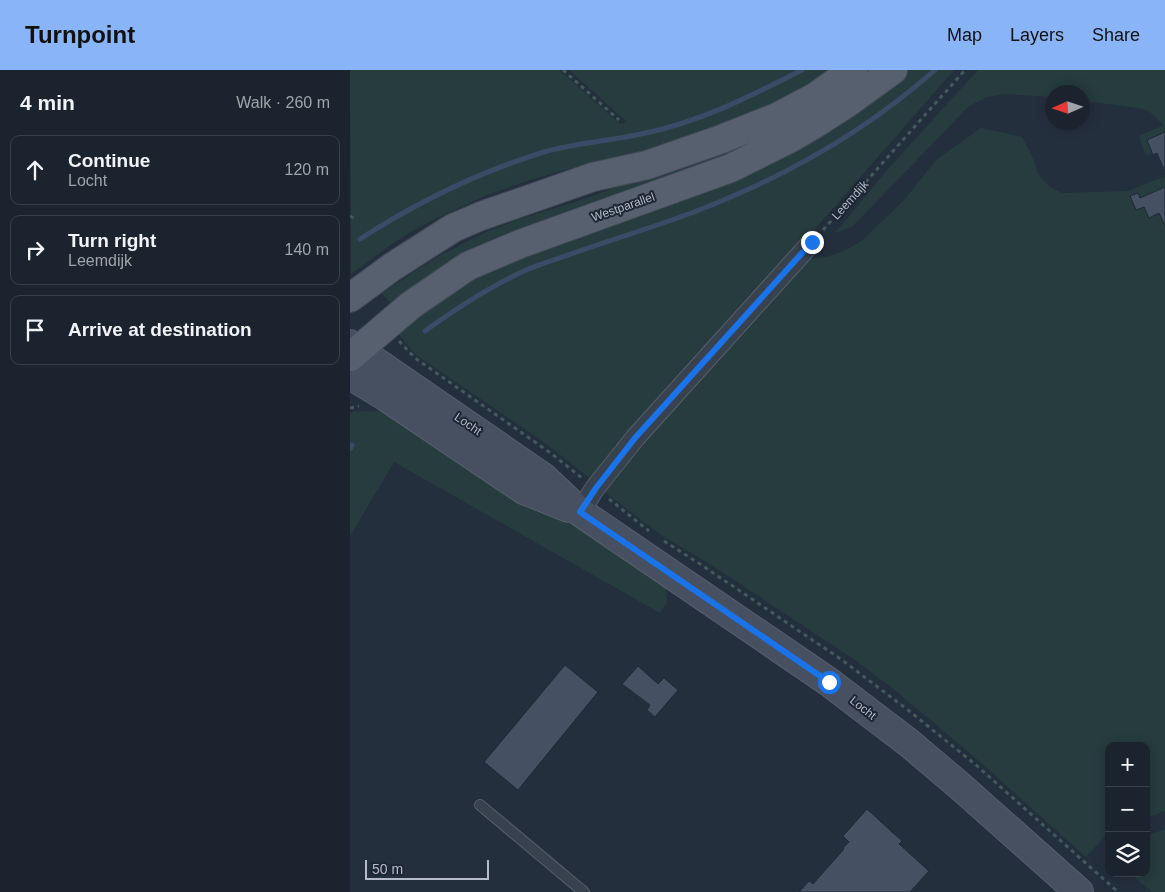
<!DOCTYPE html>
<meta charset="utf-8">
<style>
body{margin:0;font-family:Arial,sans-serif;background:#242b36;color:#f1f3f6}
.controls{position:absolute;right:15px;bottom:15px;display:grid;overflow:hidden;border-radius:10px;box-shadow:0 2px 12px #0003}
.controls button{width:45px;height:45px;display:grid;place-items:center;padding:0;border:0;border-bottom:1px solid #39404a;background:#1b232e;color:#f1f3f6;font:25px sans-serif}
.compass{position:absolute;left:695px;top:15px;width:45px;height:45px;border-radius:50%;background:#1b232e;box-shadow:0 2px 12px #0003;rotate:267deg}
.scale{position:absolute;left:15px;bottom:12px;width:124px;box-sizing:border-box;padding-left:5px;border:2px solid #b4bcc9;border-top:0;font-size:14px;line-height:18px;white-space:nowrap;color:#b4bcc9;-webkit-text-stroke:4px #1d2633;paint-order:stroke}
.stop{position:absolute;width:15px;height:15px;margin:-11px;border:4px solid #1a73e8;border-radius:50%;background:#fff}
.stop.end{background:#1a73e8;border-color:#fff;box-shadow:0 1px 5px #0008}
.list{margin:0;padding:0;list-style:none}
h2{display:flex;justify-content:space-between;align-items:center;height:65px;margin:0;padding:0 20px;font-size:21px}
h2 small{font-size:16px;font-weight:400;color:#a0a4aa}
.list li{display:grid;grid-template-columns:32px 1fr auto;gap:15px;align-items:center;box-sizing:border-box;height:70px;margin:0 10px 10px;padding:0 10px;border:1px solid #39404a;border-radius:10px}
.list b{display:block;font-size:19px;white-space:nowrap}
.list p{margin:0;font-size:16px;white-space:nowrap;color:#a0a4aa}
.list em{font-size:16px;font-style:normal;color:#a0a4aa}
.icon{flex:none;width:28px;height:28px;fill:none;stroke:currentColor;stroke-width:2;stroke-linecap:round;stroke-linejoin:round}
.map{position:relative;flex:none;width:815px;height:822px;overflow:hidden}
header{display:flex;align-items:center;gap:30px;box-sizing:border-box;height:70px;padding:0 25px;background:#8ab4f8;color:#111}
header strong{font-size:24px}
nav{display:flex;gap:28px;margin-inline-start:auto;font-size:18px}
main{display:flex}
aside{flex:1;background:#1b232e}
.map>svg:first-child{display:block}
.green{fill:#263c3f}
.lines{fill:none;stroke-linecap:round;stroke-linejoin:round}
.stream{stroke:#394c67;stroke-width:5}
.building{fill:#455162;stroke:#1f2835}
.lane-casing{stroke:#565f6c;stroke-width:12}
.street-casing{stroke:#565f6c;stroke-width:21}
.secondary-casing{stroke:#565f6c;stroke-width:30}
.primary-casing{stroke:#414a57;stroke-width:30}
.path{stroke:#44595c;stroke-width:3;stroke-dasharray:4 4;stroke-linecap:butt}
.lane{stroke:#38414e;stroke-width:10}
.street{stroke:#38414e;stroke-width:19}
.secondary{stroke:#465061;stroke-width:28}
.primary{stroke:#56606e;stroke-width:28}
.route{stroke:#1a73e8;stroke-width:6}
.labels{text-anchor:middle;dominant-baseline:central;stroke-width:4;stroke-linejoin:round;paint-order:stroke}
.street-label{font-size:12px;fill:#b4bcc9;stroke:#1d2633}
</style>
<header>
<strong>Turnpoint</strong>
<nav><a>Map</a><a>Layers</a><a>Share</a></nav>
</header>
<main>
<aside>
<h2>4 min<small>Walk · 260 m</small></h2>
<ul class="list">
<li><svg class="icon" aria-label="ahead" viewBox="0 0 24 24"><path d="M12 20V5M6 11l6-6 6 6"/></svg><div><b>Continue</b><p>Locht</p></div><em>120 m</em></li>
<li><svg class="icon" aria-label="right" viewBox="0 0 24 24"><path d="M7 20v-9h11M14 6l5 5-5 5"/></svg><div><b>Turn right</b><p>Leemdijk</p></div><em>140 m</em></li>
<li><svg class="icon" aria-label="arrive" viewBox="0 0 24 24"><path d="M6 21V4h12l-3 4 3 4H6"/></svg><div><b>Arrive at destination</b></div></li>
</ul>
</aside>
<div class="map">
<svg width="815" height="822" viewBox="0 0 815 822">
<rect width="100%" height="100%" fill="#242f3e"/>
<path class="green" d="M0,0H209L270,54L277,52L219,0H494L462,19L303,83L218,99L177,111L137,125L87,148L64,160L42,174L1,204Z
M514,0H535L465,48L44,238L32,223L87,187L136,162L167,150L237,128L308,101Z
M550,0H604L244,412L198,375L75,291L65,284L46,261L133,200L350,115Z
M628,0H815V104L806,82L796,86L789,66L814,55L800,42L789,38L733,31L732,22H702V27L655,24L637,27L619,36L503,156L485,163L539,98Z
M631,58L672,67L684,90L688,104L700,117L712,123L778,121L815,106V741L796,748V676H759V762L736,787L629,691L546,621L505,590L363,496L311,465L252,420L452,193L459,189L477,187L496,180L513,170L555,129L586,90Z
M33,338L316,512L317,533L310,543L44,392L0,466V343C11,338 22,346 33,338Z
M815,759V822H802L779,803H796V766Z"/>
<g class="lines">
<path class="stream" d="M10,169C69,131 126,103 194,82C225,73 259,71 291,64C348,53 401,26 452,0
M75,261C107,238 139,217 176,200C188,195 202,191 215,186C258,171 301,158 344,142C431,109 515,62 585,0
M0,379L2,375"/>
</g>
<path class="building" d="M815,62V102L807,83L803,85L797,70Z
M815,117V156L809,143L799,148L794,137L786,140L780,126L788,123L790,128Z
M215,595L248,622L168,720L134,692Z
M288,596L308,614L314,608L328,620L305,647L297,640L300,635L272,614Z
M517,739L552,771L549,774L579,801L560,822H449L459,811L463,814L494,779L493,778L499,772L493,766Z"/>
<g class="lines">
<defs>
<path id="lane" d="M130,735L234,822"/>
<path id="street" d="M230,442L245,418L285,368L462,172"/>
<path id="secondary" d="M0,274L193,407L230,442L479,612L559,673L611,717L729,822
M0,305L36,327L174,420L219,438"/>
<path id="primary" d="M0,228L42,197L103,158L131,146L243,107L297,95L369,70L427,47L465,27L503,0
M0,287L61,235L118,196L170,174L381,98L441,68L468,52L496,34L543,0"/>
</defs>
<use href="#lane" class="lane-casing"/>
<use href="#street" class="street-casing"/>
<use href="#secondary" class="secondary-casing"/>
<use href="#primary" class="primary-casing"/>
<path class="path" d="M213,0L269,50
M0,146L4,148
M473,160L615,0
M49,271L65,288L202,384L232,408
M0,338L9,336
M259,429L299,461
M314,471L353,496L492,590L558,640L626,695L768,822"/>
<use href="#lane" class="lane"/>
<use href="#street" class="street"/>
<use href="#secondary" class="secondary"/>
<use href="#primary" class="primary"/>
</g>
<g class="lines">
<path class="route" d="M462,172L285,368L246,418L230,442L479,612"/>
</g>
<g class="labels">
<g class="street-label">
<text transform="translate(500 130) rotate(-48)">Leemdijk</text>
<text transform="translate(273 137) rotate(-19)">Westparallel</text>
<text transform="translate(118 354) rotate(34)">Locht</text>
<text transform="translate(513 638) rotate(38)">Locht</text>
</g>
</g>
</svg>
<div class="controls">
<button>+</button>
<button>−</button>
<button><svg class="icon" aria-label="layers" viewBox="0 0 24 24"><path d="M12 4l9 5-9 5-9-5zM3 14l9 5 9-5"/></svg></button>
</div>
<svg class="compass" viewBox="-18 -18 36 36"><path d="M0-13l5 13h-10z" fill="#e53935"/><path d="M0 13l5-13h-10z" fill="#a0a4aa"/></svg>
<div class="scale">50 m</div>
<div class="stop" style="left:479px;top:612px"></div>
<div class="stop end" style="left:462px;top:172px"></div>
</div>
</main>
